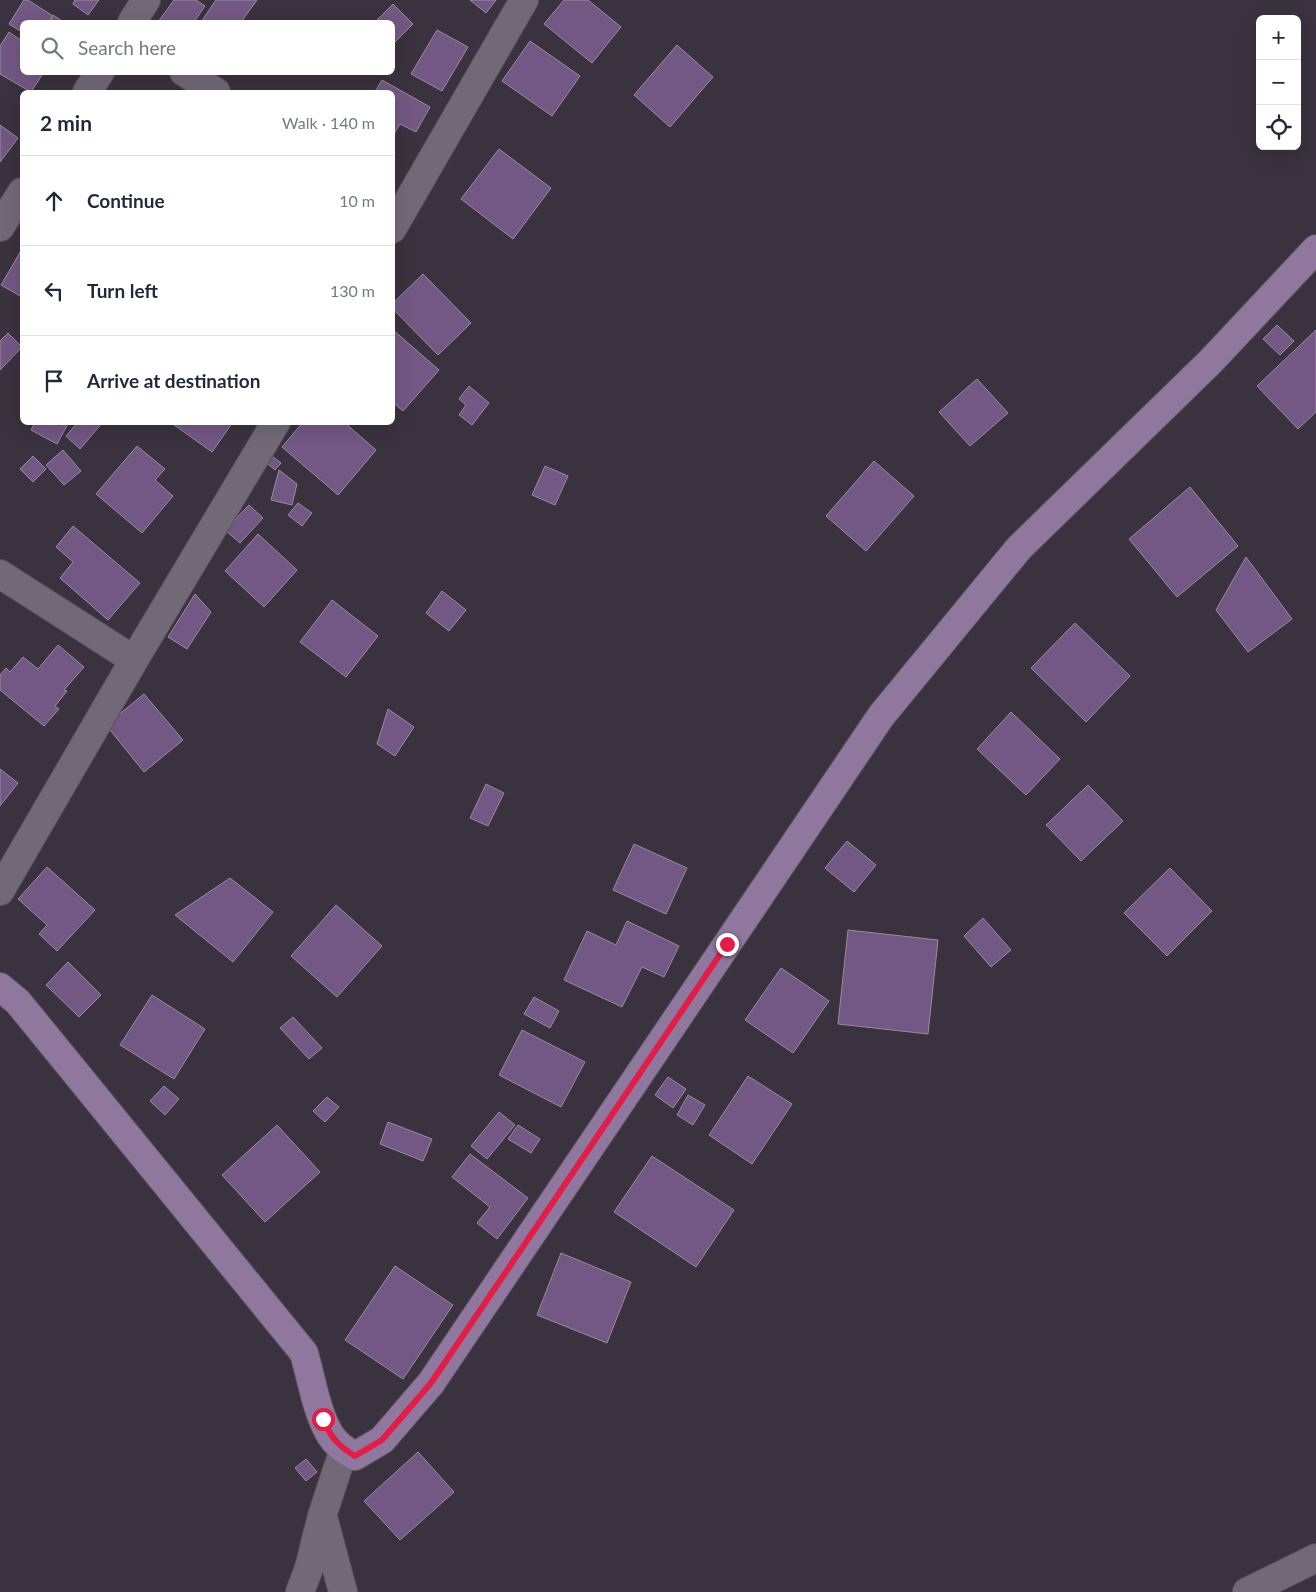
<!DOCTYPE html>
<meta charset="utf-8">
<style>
body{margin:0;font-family:Lato,sans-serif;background:#f6f6f7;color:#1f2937}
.controls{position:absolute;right:15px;top:15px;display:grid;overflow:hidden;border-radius:8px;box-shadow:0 5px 20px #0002}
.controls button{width:45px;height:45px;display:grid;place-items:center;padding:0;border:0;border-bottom:1px solid #e0e1e3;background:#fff;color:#1f2937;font:25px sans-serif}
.stop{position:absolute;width:15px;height:15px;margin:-11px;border:4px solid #e11d48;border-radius:50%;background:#fff}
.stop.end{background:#e11d48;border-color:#fff;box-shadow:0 1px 5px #0008}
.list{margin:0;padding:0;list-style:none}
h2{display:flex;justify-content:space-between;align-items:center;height:65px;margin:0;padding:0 20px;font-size:21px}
h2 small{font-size:16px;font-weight:400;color:#747a83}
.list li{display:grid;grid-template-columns:32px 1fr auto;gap:15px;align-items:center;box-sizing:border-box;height:90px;padding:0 20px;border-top:1px solid #e0e1e3}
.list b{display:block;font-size:19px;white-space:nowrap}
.list em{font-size:16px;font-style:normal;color:#747a83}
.icon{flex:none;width:28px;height:28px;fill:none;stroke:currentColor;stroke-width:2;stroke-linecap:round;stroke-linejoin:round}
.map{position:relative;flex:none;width:1316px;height:1592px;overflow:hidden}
.search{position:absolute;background:#fff;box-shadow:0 5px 20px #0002;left:20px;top:20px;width:375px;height:55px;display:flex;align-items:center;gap:12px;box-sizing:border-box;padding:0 18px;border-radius:8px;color:#747a83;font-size:19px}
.panel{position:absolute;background:#fff;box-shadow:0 5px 20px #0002;left:20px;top:90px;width:375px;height:335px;border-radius:8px}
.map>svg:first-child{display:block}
.building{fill:#735784;stroke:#968d9c}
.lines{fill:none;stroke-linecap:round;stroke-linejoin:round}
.minor-casing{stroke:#58525c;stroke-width:30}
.major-casing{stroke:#58525c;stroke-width:30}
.minor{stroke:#726977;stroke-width:28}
.major{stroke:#8f779e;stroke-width:28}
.route{stroke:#e11d48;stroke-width:6}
</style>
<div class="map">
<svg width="1316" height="1592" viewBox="0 0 1316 1592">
<rect width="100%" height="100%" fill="#3a323e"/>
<path class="building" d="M24,0H28L53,16L49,22H22V32L9,24Z
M75,0H99L88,15L73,4Z
M174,0H196L205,6L194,22H158Z
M216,0H257L241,22H201Z
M470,0H496L486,13Z
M564,0H588L621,27L592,63L544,24Z
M393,4L413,24L392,45V22H375Z
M53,15L62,21L61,22H49Z
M437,30L468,47L442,91L411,74Z
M9,32L22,41V72H44L31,92L0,74V46Z
M530,41L580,76L552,116L502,81Z
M677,45L713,77L670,127L634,95Z
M382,80L430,107L416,132L400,124L392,137V92H375Z
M0,125L18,138L0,162Z
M499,149L551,188L513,239L461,199Z
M22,249V297L1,285Z
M423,274L471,323L438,355L392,308V304Z
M1277,325L1294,341L1280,355L1263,339Z
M392,329L439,370L403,411L392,402Z
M1316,330V412L1298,429L1257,386Z
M8,333L22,347L0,370V341Z
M977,379L1008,413L970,446L939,412Z
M469,386L489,403L472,425L459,415L466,405L459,399Z
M35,422H69L57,444L31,430Z
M78,422H103L80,449L66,436Z
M170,422H233L212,452Z
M303,422H344L376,450L338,495L282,447Z
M137,446L165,469L155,480L173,496L142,533L96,494Z
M63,450L81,471L64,485L46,465Z
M33,456L46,469L33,482L20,469Z
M272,456L281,463L275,470L267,463Z
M874,461L914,496L866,551L826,516Z
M545,466L568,476L555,505L532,495Z
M279,470L297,484L292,505L271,500Z
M1190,487L1238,546L1177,597L1129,539Z
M298,503L312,513L302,526L288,515Z
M249,505L263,518L240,543L225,530Z
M73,526L140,583L108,620L60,578L73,562L56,547Z
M258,534L297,570L264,607L225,571Z
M1246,557L1292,619L1248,652L1216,610Z
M442,591L466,610L449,631L426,613Z
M195,594L211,612L187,649L168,637Z
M332,600L378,636L346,677L300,642Z
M1075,623L1130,676L1086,722L1031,668Z
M58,645L84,667L64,690L67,691L55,706L59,709L44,726L0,690V675L6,668L10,672L23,657L38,669Z
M144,694L183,740L144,772L106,725Z
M388,709L414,727L395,756L377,744Z
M1011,712L1060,759L1026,795L977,749Z
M0,769L18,783L0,806Z
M486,784L504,793L488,826L470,818Z
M1088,785L1123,821L1081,861L1046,825Z
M847,841L876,865L854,892L825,868Z
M634,844L687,868L666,914L613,890Z
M47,867L95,910L57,951L39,934L47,925L18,899Z
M1170,868L1212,911L1167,956L1124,913Z
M230,878L273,912L233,962L175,915Z
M336,905L382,946L337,997L291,956Z
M983,918L1011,950L991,967L964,936Z
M627,921L679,946L664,977L642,967L622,1007L564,980L587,931L616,945Z
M848,930L938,940L928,1034L838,1024Z
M68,962L101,995L79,1017L46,985Z
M781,968L829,1001L793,1053L745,1020Z
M152,995L205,1029L174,1079L120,1045Z
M534,997L559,1011L550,1028L524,1014Z
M293,1017L322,1048L309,1059L280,1028Z
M522,1030L585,1062L561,1107L499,1075Z
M748,1076L792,1104L752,1164L709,1135Z
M668,1077L686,1089L673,1108L655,1095Z
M164,1086L179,1099L165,1115L150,1101Z
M688,1095L705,1105L693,1125L677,1115Z
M327,1097L339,1107L325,1122L313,1111Z
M499,1112L515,1125L487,1159L471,1146Z
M388,1122L432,1139L423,1161L380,1144Z
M277,1125L320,1172L265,1222L222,1175Z
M518,1125L540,1139L531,1153L508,1139Z
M470,1154L528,1198L497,1239L477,1223L490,1207L452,1177Z
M652,1156L734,1210L696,1267L614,1212Z
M561,1253L631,1282L607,1343L537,1315Z
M395,1266L453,1305L403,1379L345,1340Z
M418,1452L454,1492L400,1540L364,1501Z
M306,1459L317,1472L306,1481L295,1468Z"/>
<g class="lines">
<defs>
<path id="minor" d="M132,22L146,0
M184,72L216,92
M87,92L100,72
M0,227L22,192
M392,229L524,0
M0,574L134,660
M0,891L134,660L276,422
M323,1517L343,1592
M300,1592L309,1568L322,1516L344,1449
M1247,1592L1316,1558"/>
<path id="major" d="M0,987L18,1002L304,1353C311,1377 317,1415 331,1436C336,1444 346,1451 355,1456L382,1440L431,1383L881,716L1019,548L1211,361L1316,249"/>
</defs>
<use href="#minor" class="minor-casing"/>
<use href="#major" class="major-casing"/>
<use href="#minor" class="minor"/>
<use href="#major" class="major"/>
</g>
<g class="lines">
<path class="route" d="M323,1419C331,1437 337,1445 355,1456L382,1440L431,1383L727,944"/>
</g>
</svg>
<div class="controls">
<button>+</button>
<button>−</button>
<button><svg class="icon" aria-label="locate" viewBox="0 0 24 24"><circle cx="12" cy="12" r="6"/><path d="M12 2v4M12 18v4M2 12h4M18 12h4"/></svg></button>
</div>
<div class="stop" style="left:323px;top:1419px"></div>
<div class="stop end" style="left:727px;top:944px"></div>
<div class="search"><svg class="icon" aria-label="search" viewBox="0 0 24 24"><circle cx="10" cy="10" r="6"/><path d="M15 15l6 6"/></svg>Search here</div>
<section class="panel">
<h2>2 min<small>Walk · 140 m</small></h2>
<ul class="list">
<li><svg class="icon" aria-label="ahead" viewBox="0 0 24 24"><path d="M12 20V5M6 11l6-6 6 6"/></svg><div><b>Continue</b></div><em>10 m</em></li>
<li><svg class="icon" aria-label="left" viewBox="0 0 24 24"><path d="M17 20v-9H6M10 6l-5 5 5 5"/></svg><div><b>Turn left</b></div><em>130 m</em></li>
<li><svg class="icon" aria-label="arrive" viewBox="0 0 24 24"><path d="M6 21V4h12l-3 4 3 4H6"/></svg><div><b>Arrive at destination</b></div></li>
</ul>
</section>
</div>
